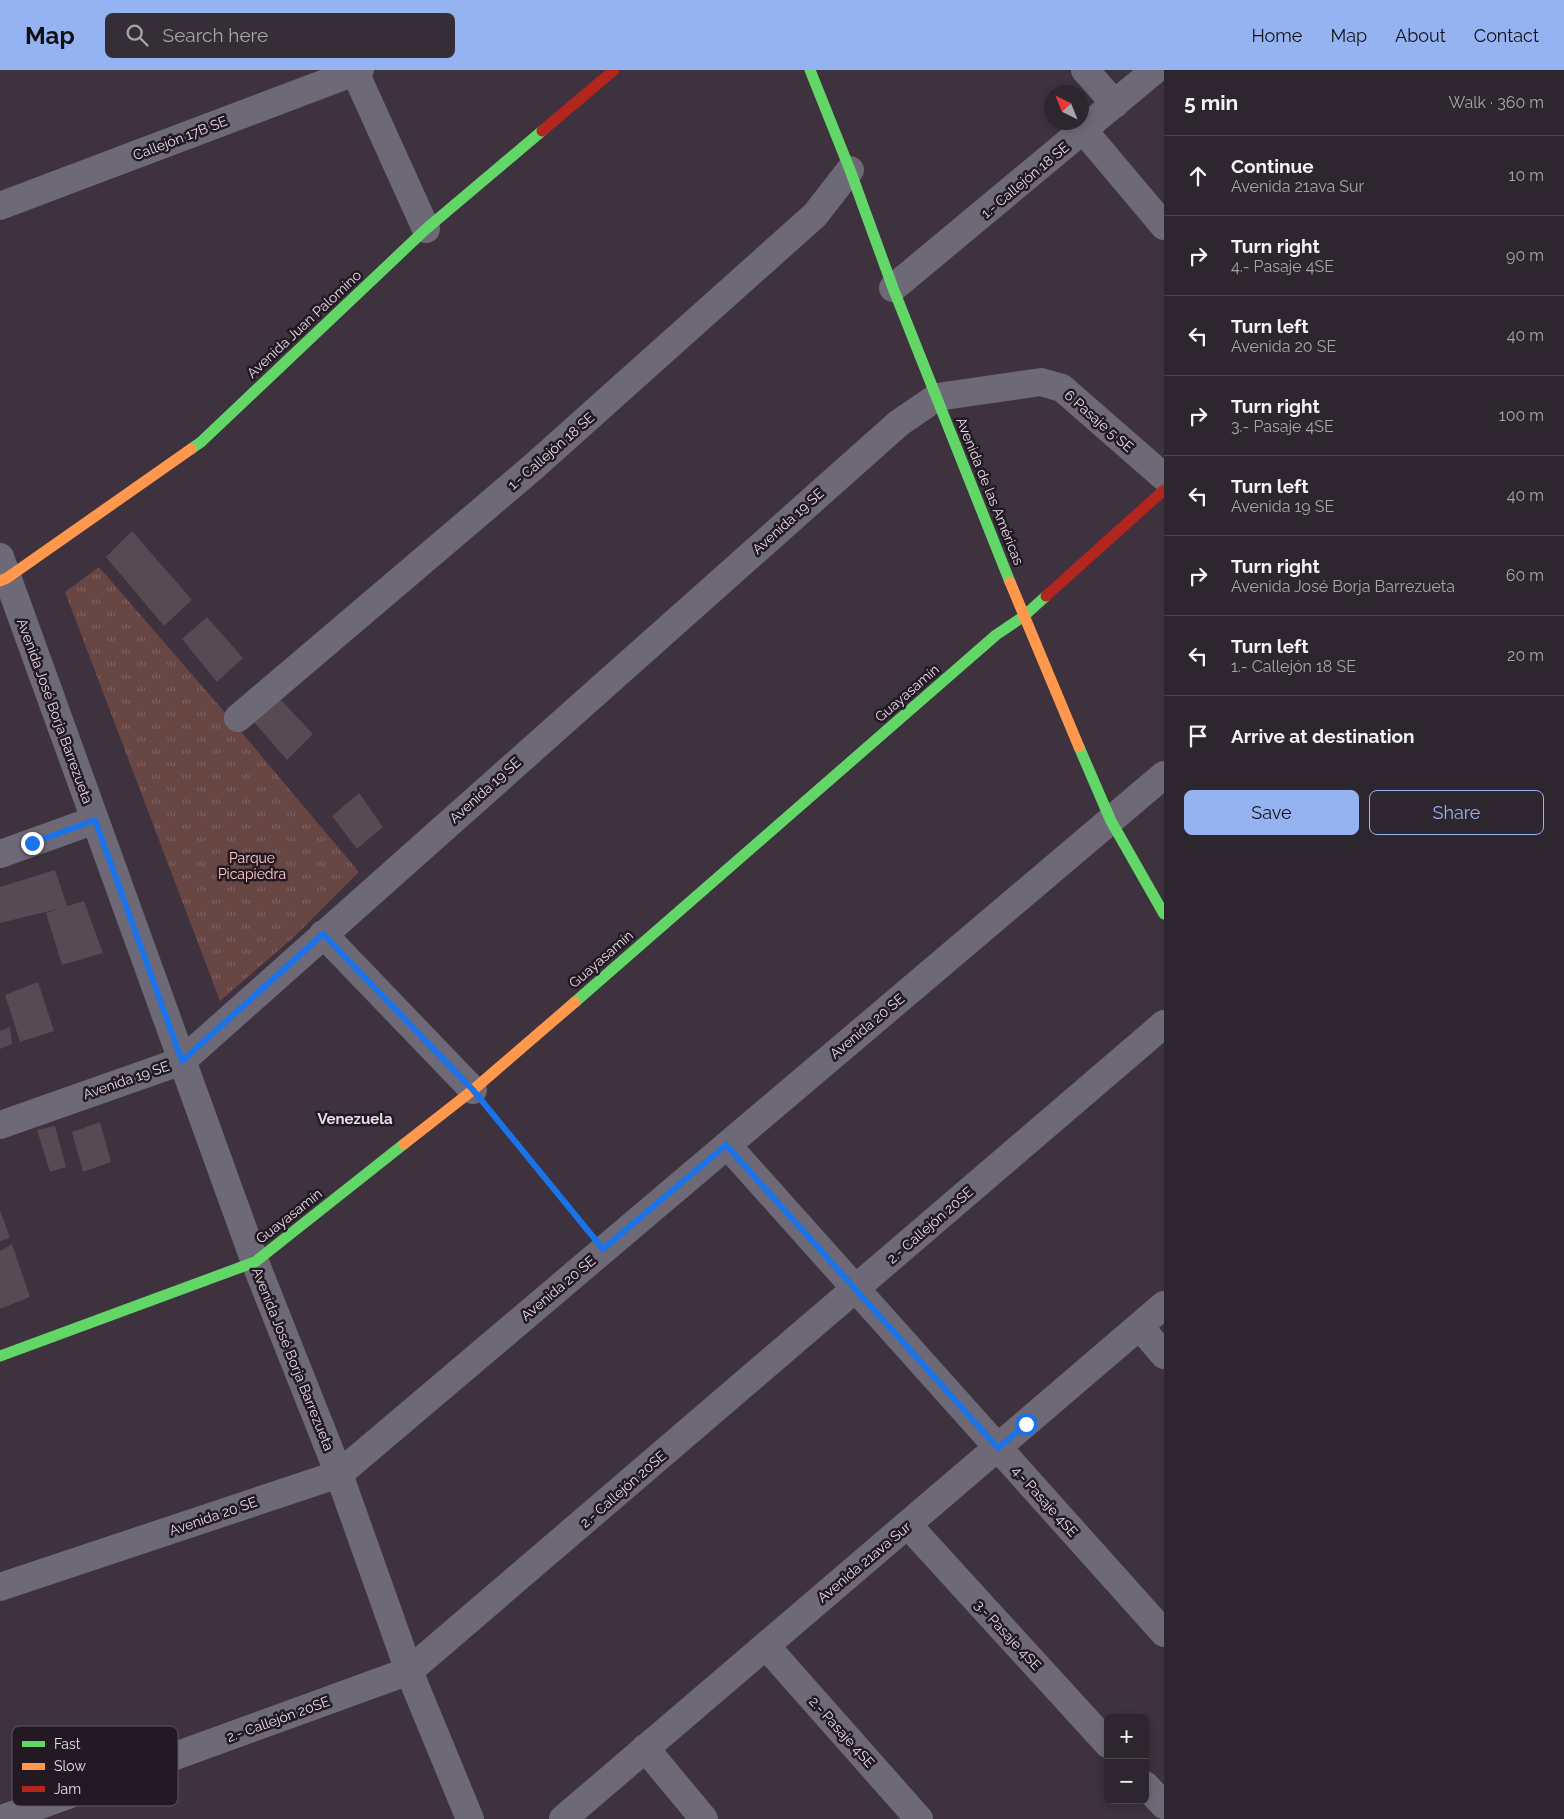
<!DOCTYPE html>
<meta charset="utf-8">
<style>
body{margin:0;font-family:Raleway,sans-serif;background:#362e36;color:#f1f3f6}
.controls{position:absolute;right:15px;bottom:15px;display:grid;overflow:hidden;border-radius:8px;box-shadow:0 2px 8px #0003}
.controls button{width:45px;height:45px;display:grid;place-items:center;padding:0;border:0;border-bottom:1px solid #49434a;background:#2e262e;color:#f1f3f6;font:25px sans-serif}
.compass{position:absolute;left:1044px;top:15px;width:45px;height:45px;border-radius:50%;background:#2e262e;box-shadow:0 2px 8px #0003;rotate:317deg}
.stop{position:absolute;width:15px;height:15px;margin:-11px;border:4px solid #1a73e8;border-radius:50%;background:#fff}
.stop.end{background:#1a73e8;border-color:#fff;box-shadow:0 1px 5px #0008}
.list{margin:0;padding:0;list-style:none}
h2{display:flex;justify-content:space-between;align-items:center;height:65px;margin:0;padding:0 20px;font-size:21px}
h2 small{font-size:16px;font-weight:400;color:#a7a5aa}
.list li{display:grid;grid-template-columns:32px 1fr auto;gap:15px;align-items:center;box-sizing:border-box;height:80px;padding:0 20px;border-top:1px solid #49434a}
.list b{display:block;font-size:19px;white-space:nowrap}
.list p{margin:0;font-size:16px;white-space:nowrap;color:#a7a5aa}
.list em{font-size:16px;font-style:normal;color:#a7a5aa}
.actions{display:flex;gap:10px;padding:15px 20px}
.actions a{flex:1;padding:11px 0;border:1px solid #95b2f1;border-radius:8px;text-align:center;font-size:18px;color:#95b2f1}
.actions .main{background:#95b2f1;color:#111}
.icon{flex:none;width:28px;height:28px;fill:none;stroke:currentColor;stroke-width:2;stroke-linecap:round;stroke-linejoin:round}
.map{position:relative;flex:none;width:1164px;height:1749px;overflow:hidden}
header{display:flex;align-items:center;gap:30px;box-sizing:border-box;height:70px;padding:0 25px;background:#95b2f1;color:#111}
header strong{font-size:24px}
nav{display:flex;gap:28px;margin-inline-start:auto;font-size:18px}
.search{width:350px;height:45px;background:#362e36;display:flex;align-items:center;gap:12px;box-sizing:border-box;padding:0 18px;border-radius:8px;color:#a7a5aa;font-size:19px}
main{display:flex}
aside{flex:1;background:#2e262e}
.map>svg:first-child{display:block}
.park{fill:url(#park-tufts)}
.building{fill:#574a52}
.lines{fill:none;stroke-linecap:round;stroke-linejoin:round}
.path{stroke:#6f6974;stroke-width:3;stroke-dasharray:4 2.5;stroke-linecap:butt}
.street{stroke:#6e6976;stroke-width:28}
.fast{stroke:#63d668;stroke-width:11}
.slow{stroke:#ff974d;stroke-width:11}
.jam{stroke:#b3261e;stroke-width:11}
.route{stroke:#1a73e8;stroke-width:6}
.labels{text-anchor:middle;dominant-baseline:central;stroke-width:5;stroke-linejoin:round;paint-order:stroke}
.street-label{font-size:14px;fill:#e9dcea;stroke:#221923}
.park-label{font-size:14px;fill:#ffcdc7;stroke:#221923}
.neighbourhood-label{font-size:15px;font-weight:bold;fill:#e9dcea;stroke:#221923}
.key{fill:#221923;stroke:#5e545f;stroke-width:1}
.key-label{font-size:14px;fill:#e9dcea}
</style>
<header>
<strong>Map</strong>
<div class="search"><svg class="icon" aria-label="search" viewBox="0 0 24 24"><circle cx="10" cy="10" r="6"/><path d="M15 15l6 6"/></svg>Search here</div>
<nav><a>Home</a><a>Map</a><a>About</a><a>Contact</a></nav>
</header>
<main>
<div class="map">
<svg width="1164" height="1749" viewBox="0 0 1164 1749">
<defs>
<pattern id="park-tufts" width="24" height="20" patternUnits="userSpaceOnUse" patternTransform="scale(1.25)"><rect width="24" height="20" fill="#684644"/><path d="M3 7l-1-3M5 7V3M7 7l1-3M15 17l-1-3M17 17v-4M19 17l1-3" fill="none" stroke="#7e605f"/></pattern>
</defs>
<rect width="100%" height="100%" fill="#3d323d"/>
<path class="park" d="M99,497L221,638L359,802L295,866L220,931L65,522Z"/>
<path class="building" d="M132,461L192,530L164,556L106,487Z
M207,547L243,588L217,612L182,569Z
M277,626L313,664L287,690L252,650Z
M359,723L383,757L357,779L332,746Z
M55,800L67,836L84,831L103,883L62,895L46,843L58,839L0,853V817Z
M38,912L54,961L20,972L5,925Z
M10,957L12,974L0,979V961Z
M100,1052L111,1092L83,1102L72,1062Z
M55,1056L66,1097L50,1102L37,1060Z
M0,1140L10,1168L0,1171Z
M12,1174L30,1227L0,1239V1181Z"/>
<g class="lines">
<path class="path" d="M491,1041L587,1159"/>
<path class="street" d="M1085,0L1115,34
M355,2L426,159
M1084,61L1164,156
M0,136L360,0
M893,218L1155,0
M0,487L255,1192L339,1404L409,1601L470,1749
M238,648L532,398L815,145L850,100
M0,784L95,750
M323,864L473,1020
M0,1055L182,991L899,353L937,327L1041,312L1062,318L1164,407
M727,1075L1164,1563
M1140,1257L1164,1285
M908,1455L1108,1674
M0,1517L339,1404L1164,705
M766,1576L919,1749
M645,1678L704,1749
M1145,1715L1164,1735
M2,1749L409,1601L1164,954
M563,1749L1164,1235"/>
<path class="fast" d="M810,0L850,100L893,218L1010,512
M191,379L201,372L426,159L542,61
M1079,677L1111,751L1164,844
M575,932L996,565L1024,546L1046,526
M0,1286L255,1192L404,1074"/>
<path class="slow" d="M0,511L7,508L191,379
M1010,512L1079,677
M404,1074L473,1020L575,932"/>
<path class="jam" d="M542,61L614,0
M1046,526L1164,420"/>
</g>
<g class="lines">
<path class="route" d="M32,773L95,750L182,991L323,864L473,1020L603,1179L726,1075L998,1378L1026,1354"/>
</g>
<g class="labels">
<g class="street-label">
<text transform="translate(180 68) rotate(-21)">Callejón 17B SE</text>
<text transform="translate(1025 110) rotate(-40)">1.- Callejón 18 SE</text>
<text transform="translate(304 254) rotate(-43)">Avenida Juan Palomino</text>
<text transform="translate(1099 351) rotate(41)">6 Pasaje 5 SE</text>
<text transform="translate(551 381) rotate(-41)">1.- Callejón 18 SE</text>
<text transform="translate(990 421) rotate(68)">Avenida de las Américas</text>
<text transform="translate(788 451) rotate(-42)">Avenida 19 SE</text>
<text transform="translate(907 623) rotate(-41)">Guayasamín</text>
<text transform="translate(55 641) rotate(70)">Avenida José Borja Barrezueta</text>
<text transform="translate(485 720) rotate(-42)">Avenida 19 SE</text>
<text transform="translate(601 889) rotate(-41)">Guayasamín</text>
<text transform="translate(867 956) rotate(-40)">Avenida 20 SE</text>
<text transform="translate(126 1010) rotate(-19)">Avenida 19 SE</text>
<text transform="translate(289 1146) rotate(-38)">Guayasamín</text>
<text transform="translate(930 1155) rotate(-41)">2.- Callejón 20SE</text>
<text transform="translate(558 1218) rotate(-40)">Avenida 20 SE</text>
<text transform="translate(293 1289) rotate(68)">Avenida José Borja Barrezueta</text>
<text transform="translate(623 1419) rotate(-41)">2.- Callejón 20SE</text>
<text transform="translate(1045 1431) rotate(48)">4.- Pasaje 4SE</text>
<text transform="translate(213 1446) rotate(-19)">Avenida 20 SE</text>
<text transform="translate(864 1492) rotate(-40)">Avenida 21ava Sur</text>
<text transform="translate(1008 1565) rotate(47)">3.- Pasaje 4SE</text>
<text transform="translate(278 1649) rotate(-20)">2.- Callejón 20SE</text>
<text transform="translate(842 1662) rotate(48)">2.- Pasaje 4SE</text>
</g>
<g class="park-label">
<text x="252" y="788">Parque<tspan x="252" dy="16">Picapiedra</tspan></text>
</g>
<g class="neighbourhood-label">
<text x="355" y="1049">Venezuela</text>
</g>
</g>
<rect x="12" y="1656" width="166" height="80" rx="8" class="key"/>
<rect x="22" y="1671" width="23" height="6" fill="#63d668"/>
<rect x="22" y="1693" width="23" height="7" fill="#ff974d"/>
<rect x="22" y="1716" width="23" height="6" fill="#b3261e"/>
<g class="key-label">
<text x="54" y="1679">Fast</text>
<text x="54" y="1701">Slow</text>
<text x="54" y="1724">Jam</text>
</g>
</svg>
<div class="controls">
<button>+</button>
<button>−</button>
</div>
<svg class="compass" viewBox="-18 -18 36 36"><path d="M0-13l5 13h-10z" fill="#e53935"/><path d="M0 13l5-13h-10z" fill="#a7a5aa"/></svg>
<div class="stop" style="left:1026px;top:1354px"></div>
<div class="stop end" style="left:32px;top:773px"></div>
</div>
<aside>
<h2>5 min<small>Walk · 360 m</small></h2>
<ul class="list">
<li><svg class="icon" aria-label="ahead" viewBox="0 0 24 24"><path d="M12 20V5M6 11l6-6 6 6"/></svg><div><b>Continue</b><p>Avenida 21ava Sur</p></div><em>10 m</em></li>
<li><svg class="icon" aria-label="right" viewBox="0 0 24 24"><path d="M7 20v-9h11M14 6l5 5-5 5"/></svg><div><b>Turn right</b><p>4.- Pasaje 4SE</p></div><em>90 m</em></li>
<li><svg class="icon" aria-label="left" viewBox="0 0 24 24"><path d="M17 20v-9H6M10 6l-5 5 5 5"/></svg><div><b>Turn left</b><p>Avenida 20 SE</p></div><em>40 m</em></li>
<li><svg class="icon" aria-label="right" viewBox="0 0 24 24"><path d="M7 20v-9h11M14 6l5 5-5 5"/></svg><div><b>Turn right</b><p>3.- Pasaje 4SE</p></div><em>100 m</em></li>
<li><svg class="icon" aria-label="left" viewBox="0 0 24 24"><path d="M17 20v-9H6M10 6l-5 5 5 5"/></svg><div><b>Turn left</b><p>Avenida 19 SE</p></div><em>40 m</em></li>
<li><svg class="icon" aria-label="right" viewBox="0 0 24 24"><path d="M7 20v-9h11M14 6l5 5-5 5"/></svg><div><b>Turn right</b><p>Avenida José Borja Barrezueta</p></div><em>60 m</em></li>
<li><svg class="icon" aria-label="left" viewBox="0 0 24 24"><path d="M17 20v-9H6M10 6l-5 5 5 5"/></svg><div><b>Turn left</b><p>1.- Callejón 18 SE</p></div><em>20 m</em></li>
<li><svg class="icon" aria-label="arrive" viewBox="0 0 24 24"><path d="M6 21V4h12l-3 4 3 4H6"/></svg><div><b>Arrive at destination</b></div></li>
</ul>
<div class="actions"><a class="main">Save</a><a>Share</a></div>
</aside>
</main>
